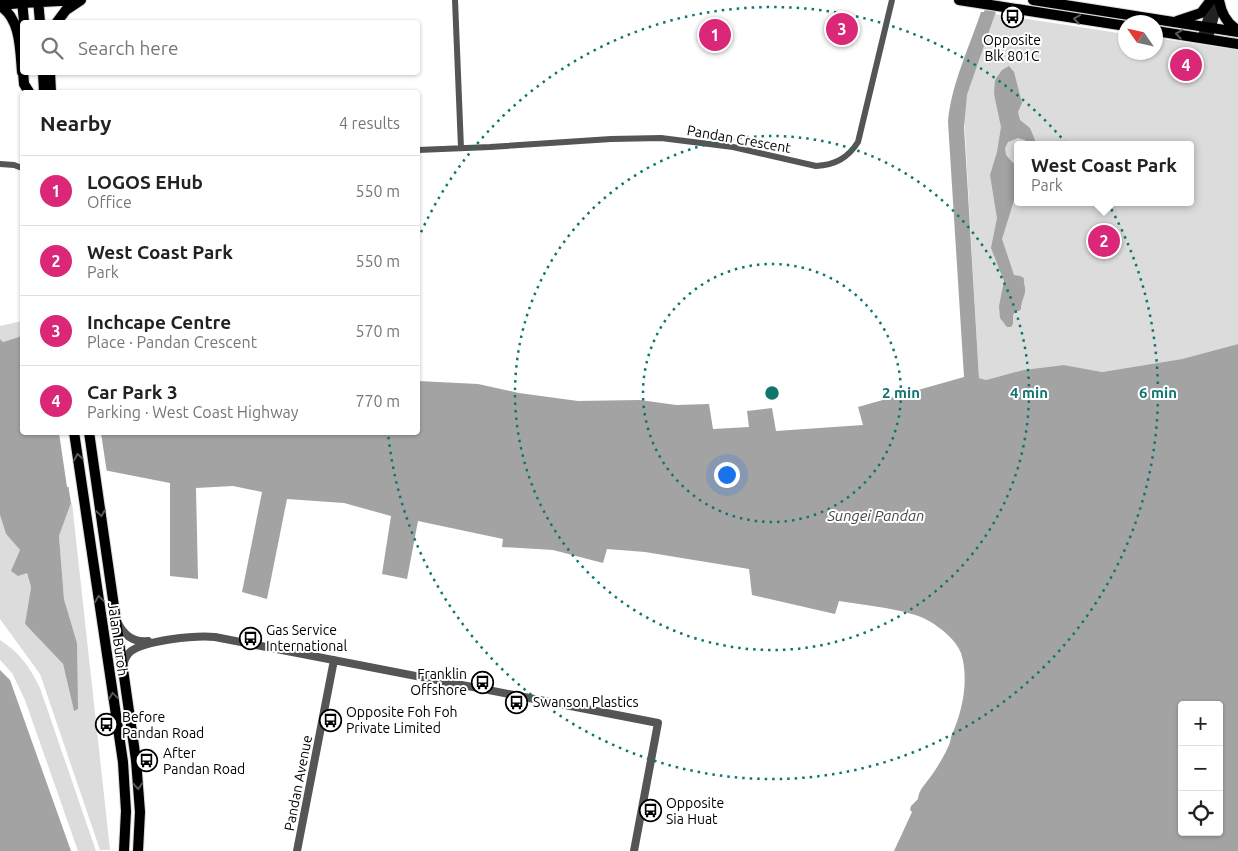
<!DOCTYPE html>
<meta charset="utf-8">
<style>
body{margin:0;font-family:Ubuntu,sans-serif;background:#f6f6f6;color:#222}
.controls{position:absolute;right:15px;bottom:15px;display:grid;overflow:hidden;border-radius:5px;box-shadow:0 1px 4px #0004}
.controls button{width:45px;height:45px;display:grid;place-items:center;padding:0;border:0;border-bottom:1px solid #e0e0e0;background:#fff;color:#222;font:25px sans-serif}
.compass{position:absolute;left:1118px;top:15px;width:45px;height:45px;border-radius:50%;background:#fff;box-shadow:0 1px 4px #0004;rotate:304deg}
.you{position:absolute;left:726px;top:474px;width:18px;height:18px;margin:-12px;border:4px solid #fff;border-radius:50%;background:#1a73e8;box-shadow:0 0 0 8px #1a73e833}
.badge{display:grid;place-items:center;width:32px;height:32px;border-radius:50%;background:#db2777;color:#fff;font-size:16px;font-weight:700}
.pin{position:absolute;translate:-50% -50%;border:2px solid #fff;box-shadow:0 1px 5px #0006}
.popup{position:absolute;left:1014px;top:141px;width:180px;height:65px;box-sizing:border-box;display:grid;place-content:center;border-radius:5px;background:#fff;filter:drop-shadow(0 1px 4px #0005);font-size:16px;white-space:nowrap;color:#767676}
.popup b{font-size:19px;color:#222}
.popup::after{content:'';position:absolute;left:50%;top:100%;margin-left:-10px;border:10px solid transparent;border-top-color:#fff}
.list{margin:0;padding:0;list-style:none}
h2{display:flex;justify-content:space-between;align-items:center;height:65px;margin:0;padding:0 20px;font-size:21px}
h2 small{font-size:16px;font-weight:400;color:#767676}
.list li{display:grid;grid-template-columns:32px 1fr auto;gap:15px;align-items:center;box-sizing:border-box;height:70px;padding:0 20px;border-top:1px solid #e0e0e0}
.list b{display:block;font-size:19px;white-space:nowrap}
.list p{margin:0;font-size:16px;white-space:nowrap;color:#767676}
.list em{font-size:16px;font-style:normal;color:#767676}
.icon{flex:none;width:28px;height:28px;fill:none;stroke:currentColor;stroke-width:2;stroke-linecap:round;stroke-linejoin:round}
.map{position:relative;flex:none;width:1238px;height:851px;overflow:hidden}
.search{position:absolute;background:#fff;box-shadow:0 1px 4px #0004;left:20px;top:20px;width:400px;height:55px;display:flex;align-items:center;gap:12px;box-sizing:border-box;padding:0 18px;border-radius:5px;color:#767676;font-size:19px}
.panel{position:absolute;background:#fff;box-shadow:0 1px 4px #0004;left:20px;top:90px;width:400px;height:345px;border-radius:5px}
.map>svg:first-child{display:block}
.green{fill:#dcdcdc;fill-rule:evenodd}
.water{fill:#a3a3a3;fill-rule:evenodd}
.pier{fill:#fff}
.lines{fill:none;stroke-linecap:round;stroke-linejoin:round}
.primary-casing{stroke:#dbdbdb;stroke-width:12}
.trunk-casing{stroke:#dbdbdb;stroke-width:12}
.minor{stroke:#555;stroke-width:6}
.tertiary{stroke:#555;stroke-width:8}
.secondary{stroke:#222;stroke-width:9}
.primary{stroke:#000;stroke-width:10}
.trunk{stroke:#000;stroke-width:10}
.oneway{stroke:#595959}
.ring{fill:none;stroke:#0f766e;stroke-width:2.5;stroke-dasharray:2.5 5}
.labels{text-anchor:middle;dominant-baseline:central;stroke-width:4;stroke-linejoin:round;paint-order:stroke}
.poi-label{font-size:14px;fill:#000;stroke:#fff;text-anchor:start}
.street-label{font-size:14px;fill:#000;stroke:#fff}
.water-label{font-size:15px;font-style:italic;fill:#444;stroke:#fff}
.centre{fill:#0f766e;stroke:#fff;stroke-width:2.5}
.ring-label{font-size:15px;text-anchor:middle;font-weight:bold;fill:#0f766e;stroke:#fff;stroke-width:4;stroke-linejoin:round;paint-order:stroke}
</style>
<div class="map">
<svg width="1238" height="851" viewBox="0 0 1238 851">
<rect width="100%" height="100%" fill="#fff"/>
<path class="green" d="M995,14L1125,34L1126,52H1156V38L1238,50V344L1182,359L1102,372L1064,365L1023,370L986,380L979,378L964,116L967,95ZM1018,145H1190V202H1018Z
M22,321V336L3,342L0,339V326Z
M71,503H72L110,850H100L40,674L0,619V515L6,534L20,550L31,587L25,624L63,664L74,711L77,643L64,599L59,536Z
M0,640C21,654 29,666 40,688L96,851H78L25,700L12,673L0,660Z"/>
<path class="water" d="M988,0H1000L967,95L964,127L979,378L986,380L1023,370L1064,365L1102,372L1182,359L1238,344V851H894L912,812L910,810L911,806L918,799C919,790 923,787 928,780C934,773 945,755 948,747C951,742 950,737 953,732C963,709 969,678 961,653C956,640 941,628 929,621C909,609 863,605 839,601L835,614L752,595L749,569L645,552L607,549L603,563L553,550L502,547L503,539L418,521L407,579L382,574L391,516L344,503L287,499L267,599L242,592L262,492L233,486L196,488L198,579L170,576V483L78,465L67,478L71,503L59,536L64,599L77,643L78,709L74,711L63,664L25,624L31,587L27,573L18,576L11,571L20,550L6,534L0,515V339L3,342L22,336V432H418V381L478,384L519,393L578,401L640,400L676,405L709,404L713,429L749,427L747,411L772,408L776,431L863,425L858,407L964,377L948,122C951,85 969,48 981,12H984ZM1182,705H1219V832H1182Z
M1009,66L1014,72L1022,103L1018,112L1020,120L1030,128L1037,145H1028L1025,140L1018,138L1008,142L1005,148L1006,155L1013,163L1018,162V184L1015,187L1017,189V191L1002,239L1014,275L1020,276L1024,278C1023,283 1026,287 1025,292C1024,298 1021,302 1021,309L1019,311H1016L1013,315V324L1011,327H1007L1000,318L999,306L1004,281L991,248L997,218L990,175L997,152L1001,127L994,94L995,80L1002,70Z
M0,670L10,680L71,851H0Z"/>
<path class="pier" d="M59,433H101L107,473L78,468L70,479L71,486L67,487Z"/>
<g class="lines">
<defs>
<path id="primary" d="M0,5L22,3"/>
<path id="trunk" d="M22,0L24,22
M38,0L40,22
M959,0L1126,26
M1033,0L1238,32
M1219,0C1221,12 1227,24 1238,30
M22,3L79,0
M0,6C21,19 20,50 22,72
M1177,21L1201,13L1211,0
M57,22L66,10L81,0
M1156,31L1238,44
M23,72L24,84L29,92
M43,72L44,92
M50,72L51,92
M74,432L123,762L126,811L124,851
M89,432L136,760L140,812L138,851"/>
</defs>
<use href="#primary" class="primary-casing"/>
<use href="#trunk" class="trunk-casing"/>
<path class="minor" d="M455,0L461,148
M418,150L490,147L611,139L661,138L733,147L816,166C835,165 848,158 858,142L892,0
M0,164L14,165L22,168"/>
<path class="tertiary" d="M118,623C124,635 133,643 148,641
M123,666C124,661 126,656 130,652C144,640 197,635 215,637L658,723L634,851
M297,851L334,660"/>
<path class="secondary" d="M1202,38L1213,0
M1208,39L1219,0"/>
<use href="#primary" class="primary"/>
<use href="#trunk" class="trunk"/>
</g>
<defs><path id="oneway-chevron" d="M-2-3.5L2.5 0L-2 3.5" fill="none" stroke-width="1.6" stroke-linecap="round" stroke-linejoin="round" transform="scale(1.25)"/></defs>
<g class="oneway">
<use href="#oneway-chevron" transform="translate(1077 19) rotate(-171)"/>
<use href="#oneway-chevron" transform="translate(1179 34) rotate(-171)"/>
<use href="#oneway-chevron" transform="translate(78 457) rotate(-99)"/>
<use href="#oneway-chevron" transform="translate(101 513) rotate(82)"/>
<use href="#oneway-chevron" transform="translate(99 599) rotate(-98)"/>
<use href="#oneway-chevron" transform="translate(113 696) rotate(-98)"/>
<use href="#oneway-chevron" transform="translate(138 786) rotate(86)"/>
</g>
<g class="ring">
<circle cx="772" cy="393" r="129"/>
<circle cx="772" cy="393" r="257"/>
<path d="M418 239A386 386 0 1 1 388 433"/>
</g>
<defs>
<symbol id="bus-ring" viewBox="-11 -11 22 22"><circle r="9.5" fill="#fff" stroke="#000" stroke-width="1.5"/><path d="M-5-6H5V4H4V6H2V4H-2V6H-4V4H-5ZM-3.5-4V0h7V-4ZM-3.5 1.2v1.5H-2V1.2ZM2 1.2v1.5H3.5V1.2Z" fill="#000"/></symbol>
</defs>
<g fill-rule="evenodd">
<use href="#bus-ring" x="1000" y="4" width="25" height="25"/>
<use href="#bus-ring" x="238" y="626" width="25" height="25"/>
<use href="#bus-ring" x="470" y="670" width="25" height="25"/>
<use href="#bus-ring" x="504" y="690" width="25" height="25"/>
<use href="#bus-ring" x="318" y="708" width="25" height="25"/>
<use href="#bus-ring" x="94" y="712" width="25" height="25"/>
<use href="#bus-ring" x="134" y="748" width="25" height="25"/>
<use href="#bus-ring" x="638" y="798" width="25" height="25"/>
</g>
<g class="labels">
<g class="poi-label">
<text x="1012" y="40" text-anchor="middle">Opposite<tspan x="1012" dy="16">Blk 801C</tspan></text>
<text x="266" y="630">Gas Service<tspan x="266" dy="16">International</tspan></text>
<text x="467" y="674" text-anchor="end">Franklin<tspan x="467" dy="16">Offshore</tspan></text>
<text x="533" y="702">Swanson Plastics</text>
<text x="346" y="712">Opposite Foh Foh<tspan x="346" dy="16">Private Limited</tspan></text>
<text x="122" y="717">Before<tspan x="122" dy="16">Pandan Road</tspan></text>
<text x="163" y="753">After<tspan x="163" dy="16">Pandan Road</tspan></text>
<text x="666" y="803">Opposite<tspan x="666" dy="16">Sia Huat</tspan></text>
</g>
<g class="street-label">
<text transform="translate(739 139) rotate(10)">Pandan Crescent</text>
<text transform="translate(118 639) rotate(82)">Jalan Buroh</text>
<text transform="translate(298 783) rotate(-79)">Pandan Avenue</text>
</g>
<g class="water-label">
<text x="876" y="515">Sungei Pandan</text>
</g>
</g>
<circle cx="772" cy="393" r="8" class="centre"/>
<g class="ring-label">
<text x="901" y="398">2 min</text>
<text x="1029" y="398">4 min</text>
<text x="1158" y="398">6 min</text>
</g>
</svg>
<div class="controls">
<button>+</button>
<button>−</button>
<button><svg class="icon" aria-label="locate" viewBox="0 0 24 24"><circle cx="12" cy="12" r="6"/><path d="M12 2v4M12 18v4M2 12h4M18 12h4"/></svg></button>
</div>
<svg class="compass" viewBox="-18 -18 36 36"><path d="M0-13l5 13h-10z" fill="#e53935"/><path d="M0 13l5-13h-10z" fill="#767676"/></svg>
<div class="you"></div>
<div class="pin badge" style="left:715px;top:35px">1</div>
<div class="pin badge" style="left:1104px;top:241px">2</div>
<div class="popup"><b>West Coast Park</b>Park</div>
<div class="pin badge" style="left:842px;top:29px">3</div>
<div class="pin badge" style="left:1186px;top:65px">4</div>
<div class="search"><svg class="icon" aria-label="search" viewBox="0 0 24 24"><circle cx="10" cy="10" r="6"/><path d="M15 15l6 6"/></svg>Search here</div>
<section class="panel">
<h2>Nearby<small>4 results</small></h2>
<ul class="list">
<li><span class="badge">1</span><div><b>LOGOS EHub</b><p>Office</p></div><em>550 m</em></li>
<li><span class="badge">2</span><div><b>West Coast Park</b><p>Park</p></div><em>550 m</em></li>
<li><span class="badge">3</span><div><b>Inchcape Centre</b><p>Place · Pandan Crescent</p></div><em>570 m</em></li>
<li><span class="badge">4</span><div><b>Car Park 3</b><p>Parking · West Coast Highway</p></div><em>770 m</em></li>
</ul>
</section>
</div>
